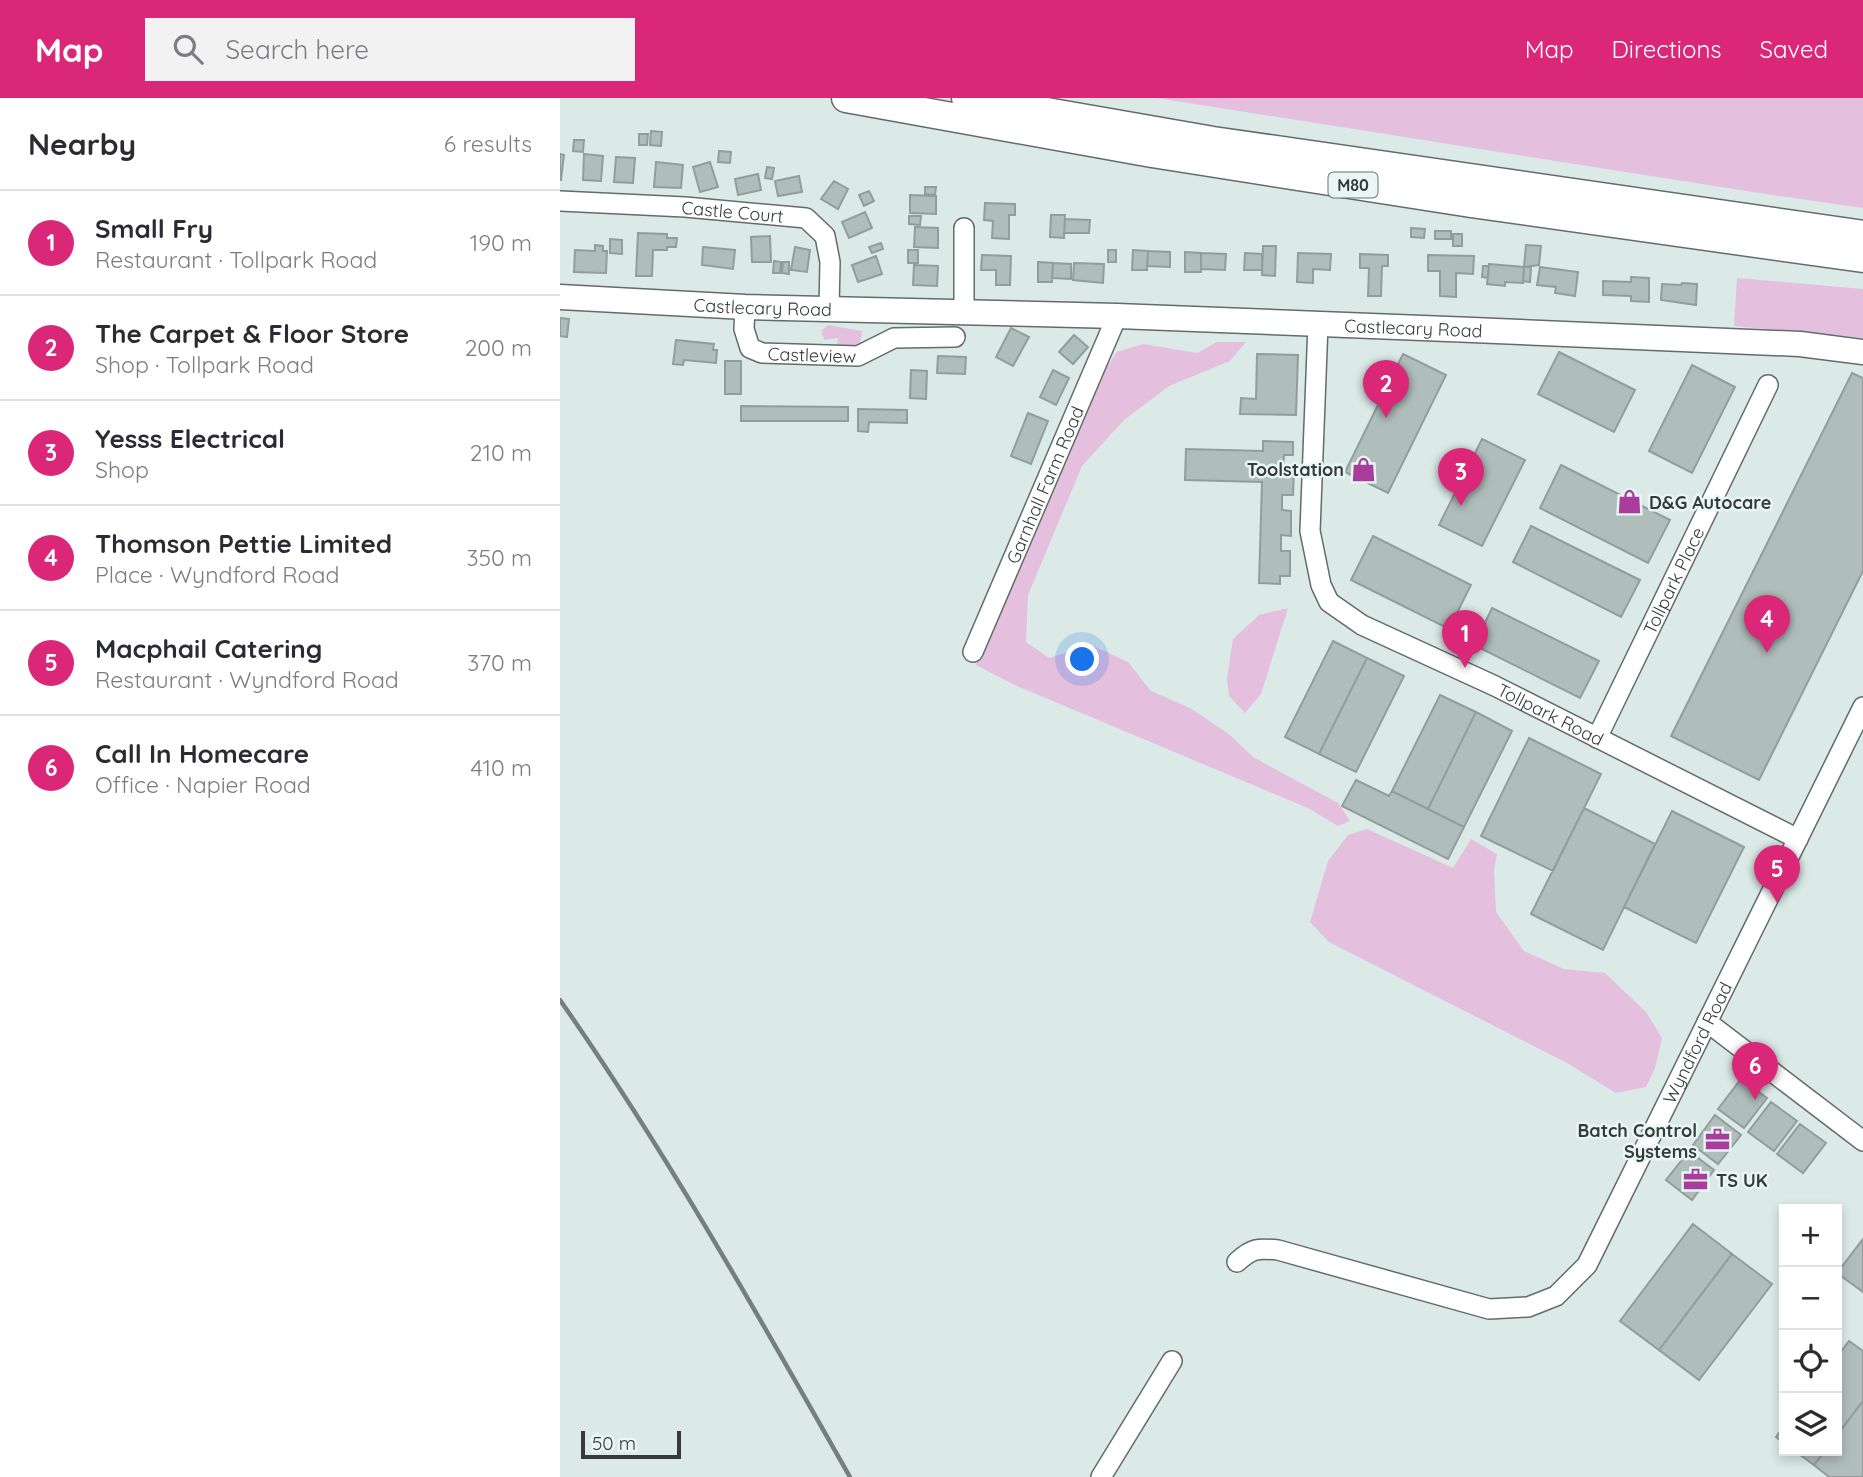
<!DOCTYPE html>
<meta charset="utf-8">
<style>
body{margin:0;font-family:Quicksand,sans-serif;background:#f2f2f3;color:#2b2b33}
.controls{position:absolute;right:21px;bottom:21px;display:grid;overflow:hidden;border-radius:0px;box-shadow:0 4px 10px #0003}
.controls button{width:63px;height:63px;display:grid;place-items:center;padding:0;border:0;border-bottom:2px solid #e1e1e2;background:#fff;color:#2b2b33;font:35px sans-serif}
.scale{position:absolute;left:21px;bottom:18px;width:100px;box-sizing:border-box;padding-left:7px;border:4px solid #353b3a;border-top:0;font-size:19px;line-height:24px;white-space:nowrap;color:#353b3a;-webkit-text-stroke:5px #e8f7f4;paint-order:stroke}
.you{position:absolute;left:523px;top:562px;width:24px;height:24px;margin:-18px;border:5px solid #fff;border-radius:50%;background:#1a73e8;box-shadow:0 0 0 10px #1a73e833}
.badge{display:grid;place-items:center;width:46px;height:46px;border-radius:50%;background:#db2777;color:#fff;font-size:23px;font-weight:700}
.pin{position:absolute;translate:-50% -58px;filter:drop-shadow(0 2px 4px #0008)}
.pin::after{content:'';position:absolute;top:37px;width:24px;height:21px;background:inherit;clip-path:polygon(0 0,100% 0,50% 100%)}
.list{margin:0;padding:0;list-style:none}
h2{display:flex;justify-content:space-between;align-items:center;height:91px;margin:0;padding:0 28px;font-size:30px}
h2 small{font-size:23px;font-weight:400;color:#7c7c81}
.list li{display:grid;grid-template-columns:46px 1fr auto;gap:21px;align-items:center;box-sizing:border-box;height:105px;padding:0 28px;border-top:2px solid #e1e1e2}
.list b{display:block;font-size:26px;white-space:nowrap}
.list p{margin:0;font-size:23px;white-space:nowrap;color:#7c7c81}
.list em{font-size:23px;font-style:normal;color:#7c7c81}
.icon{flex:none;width:38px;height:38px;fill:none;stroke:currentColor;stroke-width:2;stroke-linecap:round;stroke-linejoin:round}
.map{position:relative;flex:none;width:1303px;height:1379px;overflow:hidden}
header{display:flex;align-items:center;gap:42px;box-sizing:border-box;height:98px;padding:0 35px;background:#db2777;color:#fff}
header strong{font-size:33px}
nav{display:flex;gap:38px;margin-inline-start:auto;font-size:24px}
.search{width:490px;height:63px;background:#f2f2f3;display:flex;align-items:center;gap:18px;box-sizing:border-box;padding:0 24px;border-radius:0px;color:#7c7c81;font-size:26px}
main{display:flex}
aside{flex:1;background:#fff}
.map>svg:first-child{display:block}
.green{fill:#e4bfde}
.building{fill:#afbdbb;stroke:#919e9c;stroke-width:2}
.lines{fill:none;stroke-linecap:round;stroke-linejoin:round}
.minor-casing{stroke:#616d6b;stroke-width:22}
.major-casing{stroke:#616d6b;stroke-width:27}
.highway-casing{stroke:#616d6b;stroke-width:31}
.minor{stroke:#fff;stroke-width:19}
.major{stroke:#fff;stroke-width:24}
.highway{stroke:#fff;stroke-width:28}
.rail{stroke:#767f7d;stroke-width:4.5}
.labels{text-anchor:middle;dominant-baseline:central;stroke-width:5;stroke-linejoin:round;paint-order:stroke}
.shield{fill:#e8f7f4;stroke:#6b7372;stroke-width:2}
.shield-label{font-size:16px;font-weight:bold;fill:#353b3a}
.street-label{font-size:18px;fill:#353b3a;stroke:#e8f7f4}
.poi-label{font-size:18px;font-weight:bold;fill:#353b3a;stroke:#e8f7f4;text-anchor:end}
</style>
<header>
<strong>Map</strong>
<div class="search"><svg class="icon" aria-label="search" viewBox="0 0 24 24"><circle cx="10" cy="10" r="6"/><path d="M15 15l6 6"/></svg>Search here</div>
<nav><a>Map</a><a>Directions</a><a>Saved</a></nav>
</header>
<main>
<aside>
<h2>Nearby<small>6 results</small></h2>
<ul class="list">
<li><span class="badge">1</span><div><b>Small Fry</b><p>Restaurant · Tollpark Road</p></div><em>190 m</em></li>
<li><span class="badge">2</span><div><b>The Carpet &amp; Floor Store</b><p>Shop · Tollpark Road</p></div><em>200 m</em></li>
<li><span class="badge">3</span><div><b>Yesss Electrical</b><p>Shop</p></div><em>210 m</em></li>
<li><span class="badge">4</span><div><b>Thomson Pettie Limited</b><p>Place · Wyndford Road</p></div><em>350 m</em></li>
<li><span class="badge">5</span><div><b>Macphail Catering</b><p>Restaurant · Wyndford Road</p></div><em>370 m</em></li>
<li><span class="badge">6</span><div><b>Call In Homecare</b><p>Office · Napier Road</p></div><em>410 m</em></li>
</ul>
</aside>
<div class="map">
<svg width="1303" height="1379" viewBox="0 0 1303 1379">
<rect width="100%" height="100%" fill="#dbeae7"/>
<path class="green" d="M597,0H1303V110L1212,97Z
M1177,180L1303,191V240L1174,228Z
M268,227L302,233L300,249H277L278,240L265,242L262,237V232Z
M657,244H686L670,263L609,288L564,322L522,368L468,497L466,544L489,560L531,547L568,564L591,593L632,611L670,637L693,659L778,705L790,723L778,728L748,710L457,588L416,567L536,285L557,254L583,246L637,255Z
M728,510L701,596L685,615L669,598L667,581L673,541L699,517Z
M807,731L893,770L911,741L937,756L934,772L936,814L964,853L1004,871L1045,875L1086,914L1102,940L1095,970L1086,989L1056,995L1007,965L769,844L750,824L768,763L788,737Z"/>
<path class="building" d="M91,33L102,34L101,48L90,47Z
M79,36H88L87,47H79Z
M14,42H24L23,54L13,53Z
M159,53L171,54L170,65L158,64Z
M0,56L4,57L1,82H0Z
M24,56L43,58L41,83L23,82Z
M56,59L75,60L73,85L54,84Z
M96,64L123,67L121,90L94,89Z
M150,64L158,89L140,94L133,69Z
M207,69L214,70L212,81L205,80Z
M198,76L201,92L178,97L175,81Z
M239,78L242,94L218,98L215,83Z
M274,83L288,91L278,111L261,101Z
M365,89H376L375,97L365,96Z
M309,93L314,103L304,108L299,97Z
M350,97L376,98V116L350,115Z
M425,105L455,106V117H449V141L432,140L433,123L424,122Z
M305,114L312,130L289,140L282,124Z
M491,117H505L504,140L490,139Z
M349,118H361L360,127L349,126Z
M505,121L530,122L529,135H504Z
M355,129L378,130V150L354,149Z
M851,130L865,131L864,140L851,139Z
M875,133H891V141H875Z
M78,135L107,136V140H117L116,149H107V152H93L92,178H76Z
M893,136H902V148H893Z
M210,138L211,164H192L191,139Z
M50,141L62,142V156L50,155Z
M321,145L323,151L312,155L309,149Z
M35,147L43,148V153H47L46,175L14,174L15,152L35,153Z
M966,147L981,148L979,167L964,169Z
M703,148H716L715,178L702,177Z
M143,149L175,152L173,171L142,167Z
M235,149L250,152L247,174L231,172Z
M348,152H358V165H348Z
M548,152H556V164H548Z
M573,152L588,153L587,172H572Z
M588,153L610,154V169L587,168Z
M625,154L641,155V174H625Z
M641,155L666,156L665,172L641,171Z
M685,155L702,156V172H684Z
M738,155L771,156L770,172L753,171V185L737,184Z
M800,156L828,157V168H822L821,198H808L809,170H800Z
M422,157L451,158L450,187H436V172H421Z
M868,157L914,158L913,176L896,175V199L880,198V173H868Z
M316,158L322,176L298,184L292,167Z
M214,163L221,164L220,175H213Z
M223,164H229V176L222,175Z
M478,164L493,165L492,184H478Z
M493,165L511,166V181L492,180Z
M514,165L544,166L543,185L513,182Z
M929,166L964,169L963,185L945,184V188L927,186Z
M354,167L378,168L377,188L353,187Z
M923,168H929L928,180L922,179Z
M964,169H971L970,184L963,183Z
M980,169L1018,174L1015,198L995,195L996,189L977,187Z
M1071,179L1089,180V204L1071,203V198L1043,197V183L1071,184Z
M1122,185L1137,186L1136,207L1101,202L1102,186L1121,187Z
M0,220L9,221L7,239L0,238Z
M451,230L469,239L453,268L436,259Z
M514,237L528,249L513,266L499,254Z
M116,242L154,246L153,252H157L156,265L124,262L123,267L113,266Z
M999,254L1075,292L1054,334L978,296Z
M697,256L738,257L736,317L680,316L681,300L696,301Z
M843,256L886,277L828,395L785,374Z
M378,258L406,259L405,276L377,275Z
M165,263H181V296H165Z
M1132,267L1175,289L1132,375L1089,353Z
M351,272L367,273L366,301L350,300Z
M493,272L509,280L496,307L480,299Z
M1292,275L1303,280V473L1199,682L1111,638Z
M181,308L288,309V323H181Z
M298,311L347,312V325L309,324L308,334L298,333Z
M468,315L488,323L471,366L451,358Z
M922,341L965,362L922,448L879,427Z
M703,343L733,344V357H724L723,372H734L733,397H722V412L731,413V438L721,437V453H730V478H720V486L699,485L702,384L625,382L626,351L703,353Z
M1001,367L1110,422L1088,465L980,410Z
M971,428L1080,482L1061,519L953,464Z
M813,438L911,487L889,531L791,482Z
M932,510L1039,563L1020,600L914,547Z
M773,543L807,560L759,656L725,639Z
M807,560L844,578L796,674L759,656Z
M880,597L916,614L868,711L832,693Z
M916,614L952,633L904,729L868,711Z
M969,640L1041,676L993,773L921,738Z
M796,682L829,698L832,693L904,729L888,761L782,708Z
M1024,710L1095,746L1043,852L971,816Z
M1112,713L1184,749L1136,845L1064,809Z
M1181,981L1207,1000L1184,1030L1158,1011Z
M1211,1004L1237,1023L1214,1053L1188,1034Z
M1155,1017L1181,1037L1158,1066L1133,1047Z
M1240,1026L1266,1045L1243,1075L1217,1056Z
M1129,1053L1154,1072L1132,1102L1106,1082Z
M1133,1126L1172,1156L1099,1252L1060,1223Z
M1303,1141V1194L1277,1175Z
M1172,1156L1212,1186L1139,1282L1099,1252Z
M1289,1243L1303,1253V1303L1277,1337V1259Z
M1303,1303V1379H1269L1254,1367L1265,1353H1277V1337Z
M1224,1328V1345L1216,1339Z
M1235,1353H1265L1254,1367Z"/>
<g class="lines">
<defs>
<g id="minor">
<path id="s1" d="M0,103L125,109L246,120L265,138L270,164L269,210"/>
<path d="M404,130V215"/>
<path id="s2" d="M185,209L184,231L190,250L202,255L298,258L334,240L395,239"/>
<path id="s3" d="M758,226L750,433L761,487L769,504L802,527L935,588L1238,741"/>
<path id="s4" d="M413,554L557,218"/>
<path id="s5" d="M1037,640L1208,287"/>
<path d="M1147,924L1303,1043"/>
<path id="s6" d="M677,1164C692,1150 698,1150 718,1152L929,1211L968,1209L996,1198L1027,1167L1303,609"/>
<path d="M541,1379L612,1263"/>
</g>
<g id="major">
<path id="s7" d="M0,199L185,209L557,218L913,232L1240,246L1303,254"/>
</g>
<path id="highway" d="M286,0L592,55L911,105L1303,160
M406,0L653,43L1303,137"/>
</defs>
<use href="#minor" class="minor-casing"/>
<use href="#major" class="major-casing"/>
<use href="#highway" class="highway-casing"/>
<use href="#minor" class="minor"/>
<use href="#major" class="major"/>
<use href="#highway" class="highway"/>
<path class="rail" d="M0,902C107,1055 198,1217 290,1379"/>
</g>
<defs>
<symbol id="shop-bare" viewBox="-9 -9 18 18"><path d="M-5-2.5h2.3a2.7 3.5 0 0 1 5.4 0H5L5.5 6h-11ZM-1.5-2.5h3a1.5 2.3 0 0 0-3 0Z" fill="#a83d9d" stroke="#e8f7f4" stroke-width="2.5" paint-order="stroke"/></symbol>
<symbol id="office-bare" viewBox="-9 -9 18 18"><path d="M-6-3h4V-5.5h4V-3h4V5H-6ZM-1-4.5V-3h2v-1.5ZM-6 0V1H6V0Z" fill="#a83d9d" stroke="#e8f7f4" stroke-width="2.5" paint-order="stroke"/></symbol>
</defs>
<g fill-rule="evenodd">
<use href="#shop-bare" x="786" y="354" width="35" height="35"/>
<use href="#shop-bare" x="1052" y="386" width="35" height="35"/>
<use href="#office-bare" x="1140" y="1024" width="35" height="35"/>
<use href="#office-bare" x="1118" y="1064" width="35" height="35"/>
</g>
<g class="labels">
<rect class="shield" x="768.5" y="74.5" width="49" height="25" rx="5"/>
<g class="shield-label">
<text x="793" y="87">M80</text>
</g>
<g class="street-label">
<text stroke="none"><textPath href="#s1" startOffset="173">Castle Court</textPath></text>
<text stroke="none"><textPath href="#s7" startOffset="203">Castlecary Road</textPath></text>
<text stroke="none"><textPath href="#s7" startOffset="854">Castlecary Road</textPath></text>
<text stroke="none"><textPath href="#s2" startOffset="105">Castleview</textPath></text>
<text stroke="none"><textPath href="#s4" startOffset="182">Garnhall Farm Road</textPath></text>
<text stroke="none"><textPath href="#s5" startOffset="175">Tollpark Place</textPath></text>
<text stroke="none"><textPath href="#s3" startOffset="530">Tollpark Road</textPath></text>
<text stroke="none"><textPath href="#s6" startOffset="625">Wyndford Road</textPath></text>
</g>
<g class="poi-label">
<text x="784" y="371">Toolstation</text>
<text x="1089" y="404" text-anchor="start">D&amp;G Autocare</text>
<text x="1137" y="1032">Batch Control<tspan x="1137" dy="21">Systems</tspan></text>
<text x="1156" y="1082" text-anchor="start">TS UK</text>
</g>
</g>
</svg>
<div class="controls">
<button>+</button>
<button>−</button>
<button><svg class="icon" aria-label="locate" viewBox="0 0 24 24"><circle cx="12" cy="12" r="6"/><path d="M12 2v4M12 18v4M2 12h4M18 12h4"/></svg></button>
<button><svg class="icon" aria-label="layers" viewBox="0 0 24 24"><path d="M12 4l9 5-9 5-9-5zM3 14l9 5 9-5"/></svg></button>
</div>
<div class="scale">50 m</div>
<div class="you"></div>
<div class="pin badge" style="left:905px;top:570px">1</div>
<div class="pin badge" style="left:826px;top:320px">2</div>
<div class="pin badge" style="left:901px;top:408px">3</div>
<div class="pin badge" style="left:1207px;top:555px">4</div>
<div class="pin badge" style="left:1217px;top:805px">5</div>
<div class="pin badge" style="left:1195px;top:1002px">6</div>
</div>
</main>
